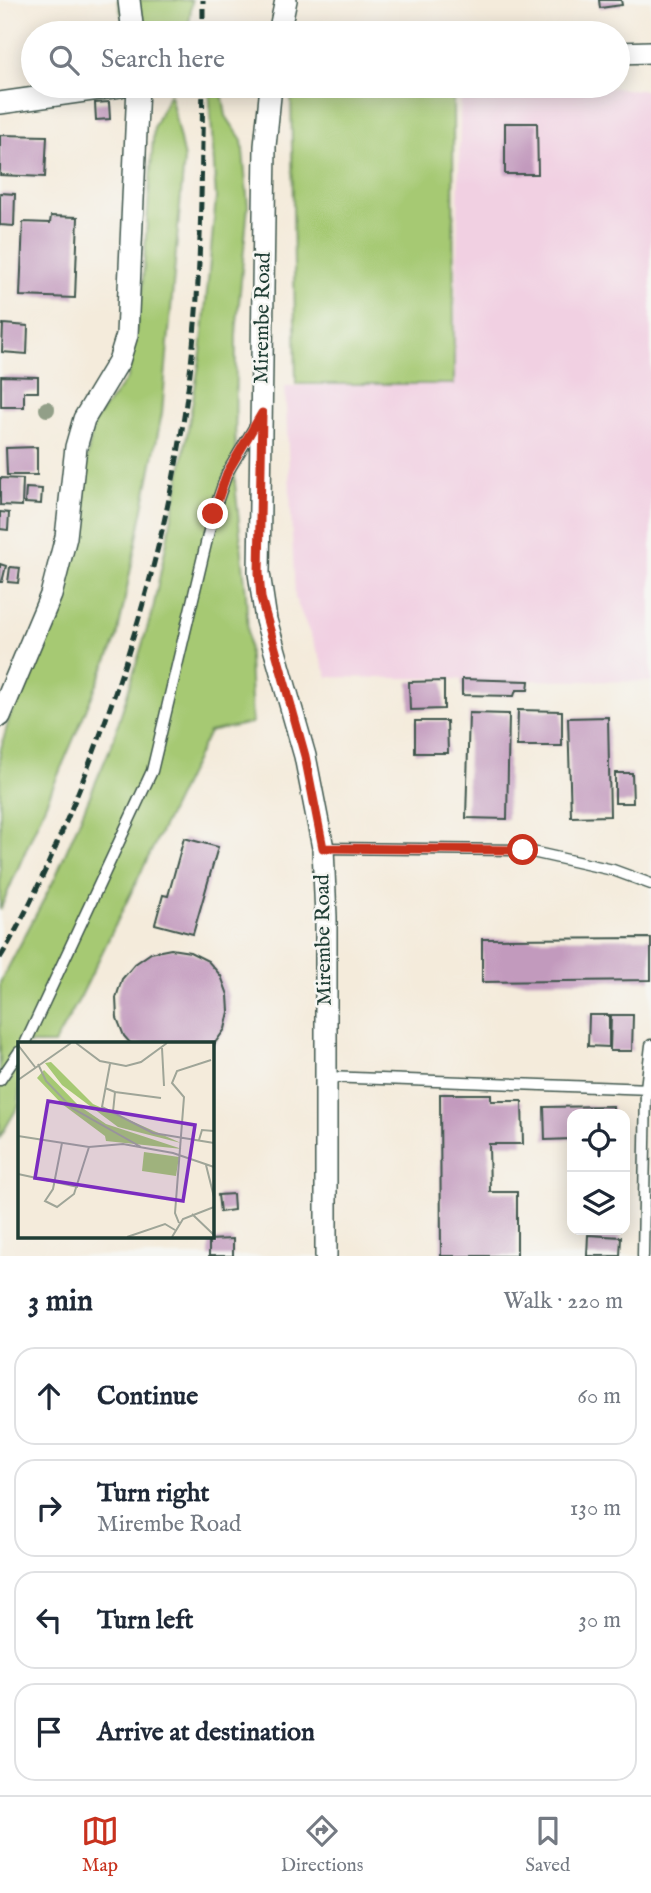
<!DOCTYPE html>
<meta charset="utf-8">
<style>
body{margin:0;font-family:"IM FELL English",serif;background:#f6f6f7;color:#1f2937}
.controls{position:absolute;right:21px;bottom:21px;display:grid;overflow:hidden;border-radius:14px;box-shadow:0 4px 18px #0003}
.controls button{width:63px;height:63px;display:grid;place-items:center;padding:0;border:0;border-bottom:2px solid #e0e1e3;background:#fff;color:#1f2937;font:35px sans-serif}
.stop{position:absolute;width:21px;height:21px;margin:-16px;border:5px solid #c8321e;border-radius:50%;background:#fff}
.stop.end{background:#c8321e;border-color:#fff;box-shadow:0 2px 7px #0008}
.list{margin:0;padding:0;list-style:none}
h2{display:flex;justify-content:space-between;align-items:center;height:91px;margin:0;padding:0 28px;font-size:30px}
h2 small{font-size:23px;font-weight:400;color:#747a83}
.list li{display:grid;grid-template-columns:46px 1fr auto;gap:21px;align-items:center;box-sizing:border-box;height:98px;margin:0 14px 14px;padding:0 14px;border:2px solid #e0e1e3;border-radius:21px}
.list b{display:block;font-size:26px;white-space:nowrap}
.list p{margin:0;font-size:23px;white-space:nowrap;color:#747a83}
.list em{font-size:23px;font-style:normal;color:#747a83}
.icon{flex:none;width:38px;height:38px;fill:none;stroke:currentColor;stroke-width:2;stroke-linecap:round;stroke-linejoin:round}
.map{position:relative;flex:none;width:651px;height:1256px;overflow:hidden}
.search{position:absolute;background:#fff;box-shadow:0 4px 18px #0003;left:21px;right:21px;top:21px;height:77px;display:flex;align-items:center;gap:18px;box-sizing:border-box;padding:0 24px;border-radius:38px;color:#747a83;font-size:26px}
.sheet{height:539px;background:#fff}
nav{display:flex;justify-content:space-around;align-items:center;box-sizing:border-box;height:98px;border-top:2px solid #e0e1e3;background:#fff;font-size:19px;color:#747a83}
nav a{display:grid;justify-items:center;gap:4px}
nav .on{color:#c8321e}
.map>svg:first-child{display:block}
.built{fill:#f1d0e2}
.green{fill:#a6c973;stroke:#628354;stroke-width:2}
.building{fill:#c29abd}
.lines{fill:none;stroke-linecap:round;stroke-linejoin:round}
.lane-casing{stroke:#3f574d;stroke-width:13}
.street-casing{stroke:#3f574d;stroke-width:24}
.lane{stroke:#fff;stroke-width:10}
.street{stroke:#fff;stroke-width:21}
.rail{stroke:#1f3d34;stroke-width:5;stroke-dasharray:10 5;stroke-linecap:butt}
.tree{fill:#929f88}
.route{stroke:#c8321e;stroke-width:9}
.labels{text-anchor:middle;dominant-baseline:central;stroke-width:5;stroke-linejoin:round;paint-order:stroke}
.street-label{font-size:21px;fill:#1f3d34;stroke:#f6f6f2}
.inset-road{fill:none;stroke:#9fa598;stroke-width:2}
.view{fill:#7b2cbf;fill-opacity:0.15;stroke:#7b2cbf;stroke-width:3.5}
.inset-edge{fill:none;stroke:#1f3d34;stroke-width:3.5}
</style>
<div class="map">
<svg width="651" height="1256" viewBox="0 0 651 1256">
<rect width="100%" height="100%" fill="#f6f6f2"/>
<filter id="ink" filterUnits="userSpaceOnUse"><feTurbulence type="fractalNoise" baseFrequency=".0143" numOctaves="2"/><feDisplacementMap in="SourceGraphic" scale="14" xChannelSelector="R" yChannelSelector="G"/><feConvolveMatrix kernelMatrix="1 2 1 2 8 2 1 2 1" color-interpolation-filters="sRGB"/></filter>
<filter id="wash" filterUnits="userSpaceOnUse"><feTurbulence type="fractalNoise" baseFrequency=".00686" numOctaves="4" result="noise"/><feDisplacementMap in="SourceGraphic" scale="28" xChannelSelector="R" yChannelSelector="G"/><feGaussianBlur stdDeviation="1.57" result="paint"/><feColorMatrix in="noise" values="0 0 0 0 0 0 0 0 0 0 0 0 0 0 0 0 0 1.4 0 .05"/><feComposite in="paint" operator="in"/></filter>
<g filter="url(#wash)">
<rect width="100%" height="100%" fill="#f4ebdb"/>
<path class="built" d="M461,86H590L651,91V682L328,677L295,598L285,386L454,384Z"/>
<path class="green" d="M118,0H192L188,33H126Z
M209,86H221L226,116L242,140L248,206L236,334L235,483L246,593L252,723L209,732L81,996L54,1044H19V1105L0,1137V983L55,878L112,744L153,609L178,487L201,353L216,198Z
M291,89L453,90L454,384H296Z
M170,93L184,159L162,413L117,638L0,910V752L9,719L61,589L94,422L128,377L142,291L154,126Z"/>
<g id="blocks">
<path class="building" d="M599,0H621L622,5L600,8Z
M64,22L78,23L77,33H63Z
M109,102L110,119L96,120L95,103Z
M505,123H537L538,174H505Z
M0,135L47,136L45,177L0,175Z
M0,193L15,194L14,226L0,225Z
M51,216L78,217L75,298L20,296L23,222L50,223Z
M3,324L28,326L27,354L2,352Z
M1,376L38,377V392H24V407H1Z
M37,447V475H7L6,448Z
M0,478L23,479L22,506L0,505Z
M26,488L42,489L41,504L25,503Z
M0,512L9,513L8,530L0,529Z
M0,564L6,566L2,582H0Z
M10,567L20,568L18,583L8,582Z
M462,679L529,681L528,690H516L514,696L462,695Z
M444,681V709L410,710L409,682Z
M518,710L562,711V746H517Z
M469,713L509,714L507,819L466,818Z
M608,717L610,816L571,817L568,718Z
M415,721H447L448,753H415Z
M615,773H632L633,803H615Z
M184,838L218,847L193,934L155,924L163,895L168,896Z
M651,938V980L482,982V939Z
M171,949L190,952L208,961L221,976L228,995L229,1012L225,1029L212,1047V1044H131L124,1036L117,1018L116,998L122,979L135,964L151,953Z
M589,1015H609V1047L588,1046Z
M611,1015H633L632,1051H610Z
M440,1094H491V1101H522L523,1144H489L490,1192H517V1256H441Z
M613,1106V1114H572V1139L545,1140L544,1107Z
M233,1194L234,1210L220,1212L218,1195Z
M588,1235L621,1237L620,1256H587Z
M233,1239V1256H209V1240Z"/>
</g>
</g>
<g filter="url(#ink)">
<use href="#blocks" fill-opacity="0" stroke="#3f574d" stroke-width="2"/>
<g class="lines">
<defs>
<path id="lane" d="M323,848L523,850L613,870L651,884
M25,1044L152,771L213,514L227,473L258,421
M326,1077L651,1089
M0,1080L19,1052
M643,1256L646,1088L651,1045"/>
<path id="street" d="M129,0L133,33
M279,33L286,0
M618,53L651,52
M271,86L265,146L259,573L266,620L305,756L323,848L326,917V1256
M0,103L120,86
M0,716L51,595L66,537L76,447L84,419L119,361L127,335L138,86"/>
</defs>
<use href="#lane" class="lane-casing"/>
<use href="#street" class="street-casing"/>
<use href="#lane" class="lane"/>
<use href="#street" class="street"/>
<path class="rail" d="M203,33V0
M0,958C32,905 56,847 79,790C136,648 178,498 193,345C202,259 201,172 203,86"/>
</g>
<circle class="tree" cx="47" cy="409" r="8"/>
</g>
<g class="lines" filter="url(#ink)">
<path class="route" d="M213,514L227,473L262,413L259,573L261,598L305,756L323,848L523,850"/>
</g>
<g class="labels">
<g class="street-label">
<text transform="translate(263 318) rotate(-89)">Mirembe Road</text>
<text transform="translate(324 940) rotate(-91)">Mirembe Road</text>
</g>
</g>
<g transform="translate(18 1042)">
<rect width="196" height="196" fill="#f4ebdb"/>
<path d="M33,20L75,62L163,101L100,85L44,43L27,21ZM26,28L60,63L88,82L164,107L88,99L87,94L44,62L19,36ZM126,110L161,115L158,134L124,129Z" fill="#a6c973"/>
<path class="inset-road" d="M58,1L82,19L108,24L123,20L149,1M0,3L17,25M144,6L146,44M20,22L28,39L54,66L123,105M92,22L84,65L135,91L196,101M0,38L53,1M87,46L97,50L95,70M97,50L143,56M0,94L71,105L105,102L155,111L196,125M181,98L184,88L196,89M44,101L35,147L27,159L39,165L56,152L71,105M188,123L196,155M0,132L60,145M174,172L196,193M161,181L157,171L166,55L154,41L159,29L193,18M109,195L147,182L157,188M154,195L165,177L196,165"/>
<path class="view" d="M30,59L177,83L165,159L17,136Z"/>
<rect width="196" height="196" class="inset-edge"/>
</g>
</svg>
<div class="controls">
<button><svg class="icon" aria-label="locate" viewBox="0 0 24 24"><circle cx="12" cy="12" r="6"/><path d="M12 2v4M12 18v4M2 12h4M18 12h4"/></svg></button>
<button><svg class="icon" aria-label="layers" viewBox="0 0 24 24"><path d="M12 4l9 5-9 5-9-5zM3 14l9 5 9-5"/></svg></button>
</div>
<div class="stop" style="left:523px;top:850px"></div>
<div class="stop end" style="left:213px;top:514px"></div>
<div class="search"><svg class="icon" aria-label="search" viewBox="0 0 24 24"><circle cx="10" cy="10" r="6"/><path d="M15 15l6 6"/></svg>Search here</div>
</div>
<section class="sheet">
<h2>3 min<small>Walk · 220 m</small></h2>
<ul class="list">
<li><svg class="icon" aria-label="ahead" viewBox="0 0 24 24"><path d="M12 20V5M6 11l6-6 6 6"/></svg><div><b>Continue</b></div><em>60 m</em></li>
<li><svg class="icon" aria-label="right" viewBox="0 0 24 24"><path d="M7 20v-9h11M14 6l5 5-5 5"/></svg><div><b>Turn right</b><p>Mirembe Road</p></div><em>130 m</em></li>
<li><svg class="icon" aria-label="left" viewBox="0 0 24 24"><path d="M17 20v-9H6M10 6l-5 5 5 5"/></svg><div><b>Turn left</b></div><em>30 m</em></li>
<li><svg class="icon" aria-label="arrive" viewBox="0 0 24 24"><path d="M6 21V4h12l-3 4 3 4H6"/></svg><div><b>Arrive at destination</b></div></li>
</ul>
</section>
<nav>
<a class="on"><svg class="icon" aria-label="map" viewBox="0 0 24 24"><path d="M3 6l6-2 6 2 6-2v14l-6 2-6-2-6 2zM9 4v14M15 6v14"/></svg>Map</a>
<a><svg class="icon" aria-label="directions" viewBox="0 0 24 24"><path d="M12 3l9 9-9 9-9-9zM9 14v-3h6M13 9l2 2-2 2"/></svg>Directions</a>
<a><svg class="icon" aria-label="saved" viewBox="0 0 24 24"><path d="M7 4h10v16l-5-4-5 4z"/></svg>Saved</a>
</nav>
